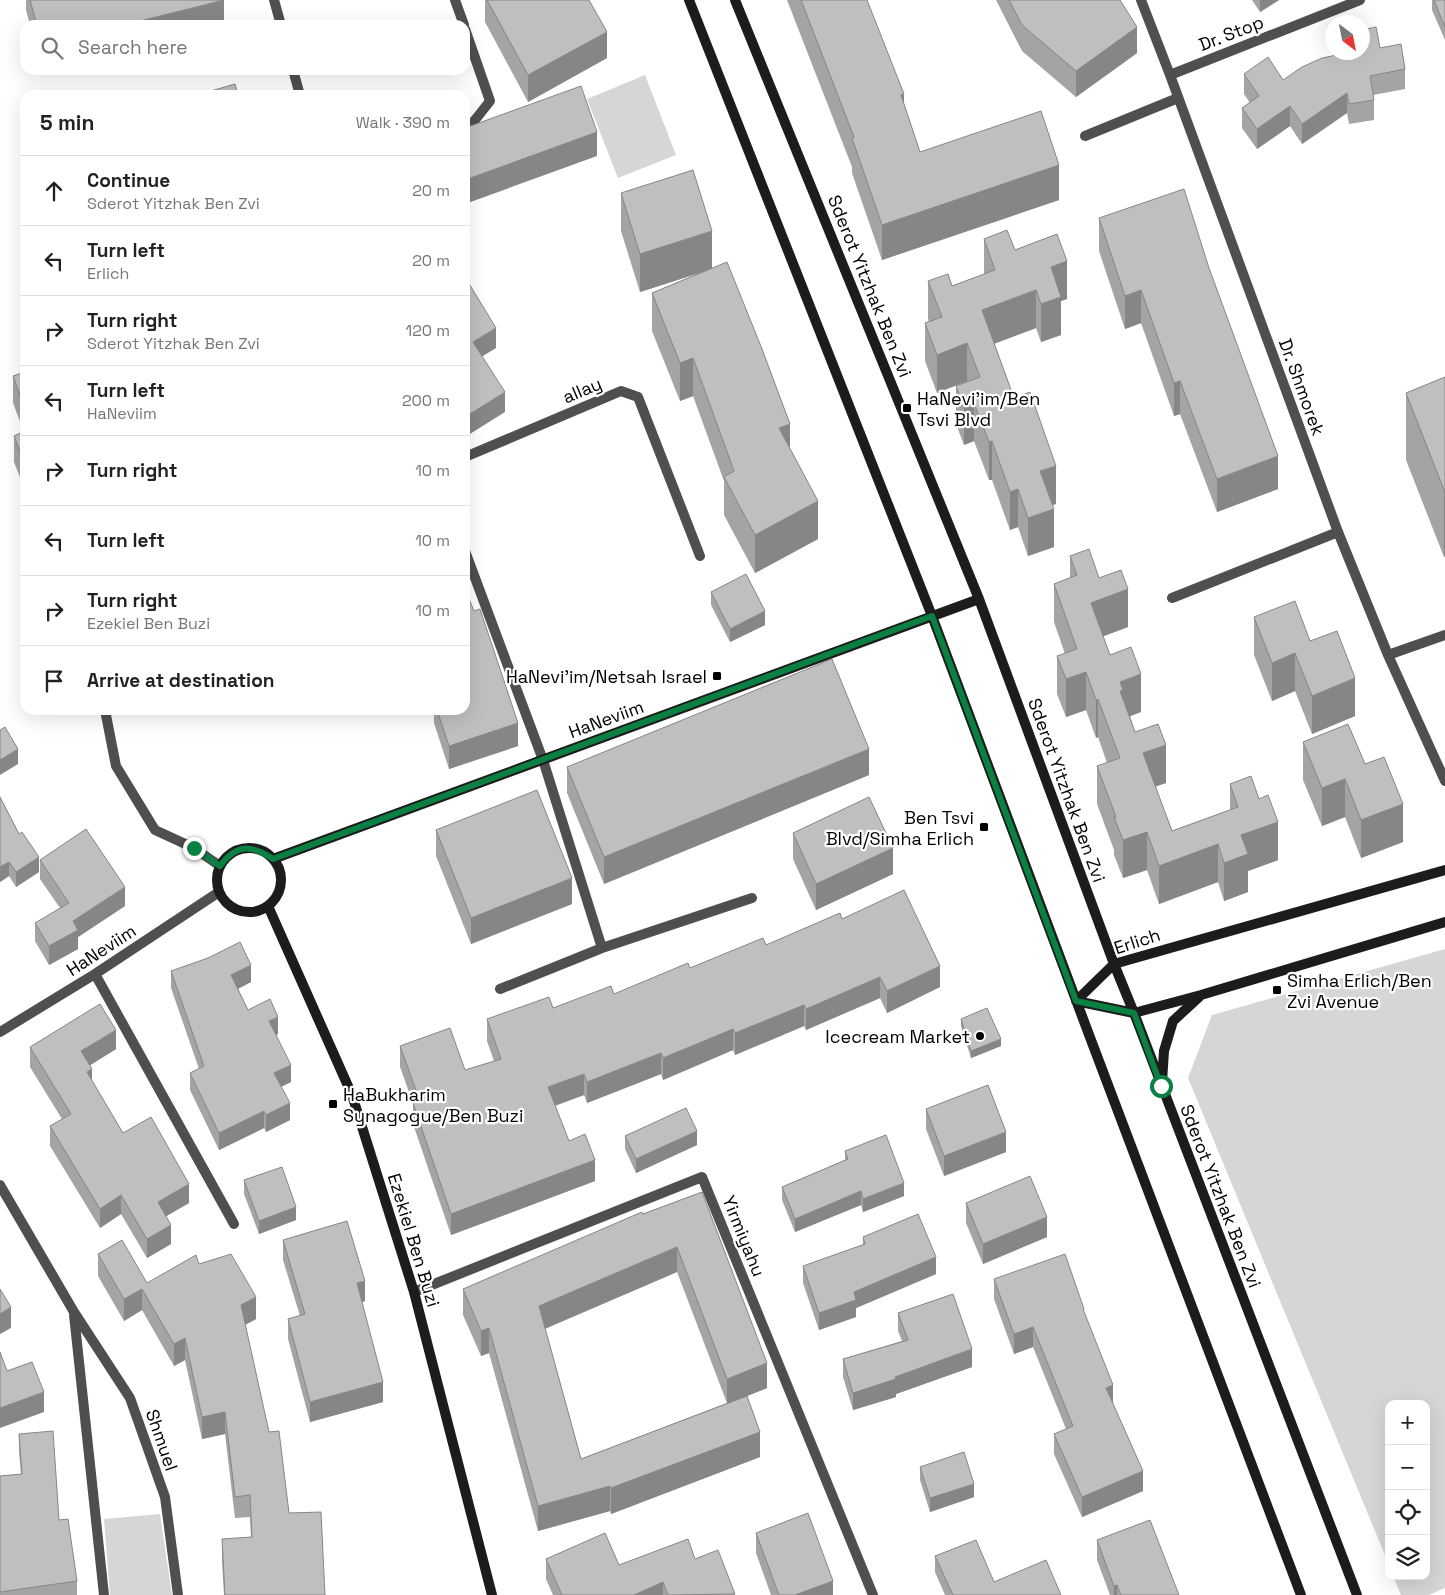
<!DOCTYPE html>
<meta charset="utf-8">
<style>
body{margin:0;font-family:"Space Grotesk",sans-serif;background:#f2f2f2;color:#222}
.controls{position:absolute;right:15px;bottom:15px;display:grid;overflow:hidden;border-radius:10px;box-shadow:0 5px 20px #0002}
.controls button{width:45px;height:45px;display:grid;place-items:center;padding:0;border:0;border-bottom:1px solid #e0e0e0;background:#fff;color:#222;font:25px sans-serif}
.compass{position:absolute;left:1325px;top:15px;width:45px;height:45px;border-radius:50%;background:#fff;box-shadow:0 5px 20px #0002;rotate:148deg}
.stop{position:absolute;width:15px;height:15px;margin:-11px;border:4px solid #0b8043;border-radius:50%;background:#fff}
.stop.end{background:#0b8043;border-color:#fff;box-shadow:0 1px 5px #0008}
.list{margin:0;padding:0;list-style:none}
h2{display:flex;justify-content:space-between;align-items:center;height:65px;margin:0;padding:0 20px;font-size:21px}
h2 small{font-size:16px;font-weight:400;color:#767676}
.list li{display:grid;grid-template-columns:32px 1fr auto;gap:15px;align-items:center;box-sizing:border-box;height:70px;padding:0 20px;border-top:1px solid #e0e0e0}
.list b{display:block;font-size:19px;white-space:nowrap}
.list p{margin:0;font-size:16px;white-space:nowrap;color:#767676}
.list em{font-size:16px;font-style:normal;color:#767676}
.icon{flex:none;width:28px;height:28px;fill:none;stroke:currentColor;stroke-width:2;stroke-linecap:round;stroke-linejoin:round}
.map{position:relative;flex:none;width:1445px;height:1595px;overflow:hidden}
.search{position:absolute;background:#fff;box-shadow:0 5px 20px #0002;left:20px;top:20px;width:450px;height:55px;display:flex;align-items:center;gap:12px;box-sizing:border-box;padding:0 18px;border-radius:15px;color:#767676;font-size:19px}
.panel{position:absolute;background:#fff;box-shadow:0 5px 20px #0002;left:20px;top:90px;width:450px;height:625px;border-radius:15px}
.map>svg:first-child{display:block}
.green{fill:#d6d6d6}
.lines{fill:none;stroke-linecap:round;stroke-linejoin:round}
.lane{stroke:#4f4f4f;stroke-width:10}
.street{stroke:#4f4f4f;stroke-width:10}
.secondary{stroke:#1c1c1c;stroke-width:10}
.wall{fill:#a4a4a4;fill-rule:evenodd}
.shaded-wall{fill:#868686}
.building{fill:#bfbfbf;stroke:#868686}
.route{stroke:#0b8043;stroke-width:6}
.poi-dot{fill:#000;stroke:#fff;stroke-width:2}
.labels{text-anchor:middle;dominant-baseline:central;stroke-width:4.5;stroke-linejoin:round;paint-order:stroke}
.street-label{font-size:18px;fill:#000;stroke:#fff}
.poi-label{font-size:18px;fill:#000;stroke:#fff;text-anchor:start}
</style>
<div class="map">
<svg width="1445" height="1595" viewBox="0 0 1445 1595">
<rect width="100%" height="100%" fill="#fff"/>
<path class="green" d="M645,75L676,155L618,178L587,99Z
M1445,949V1588L1429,1595H1401L1393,1576H1426V1404H1389V1565L1188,1078L1212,1015Z
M160,1514L172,1595H110L104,1519Z"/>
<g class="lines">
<path class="lane" d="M455,0L464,25
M465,29L490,101L475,120L465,130
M1085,136L1178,98
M465,457L621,391L638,397L700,556
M1172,598L1338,532
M543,760L602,948
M500,989L602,948L752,898"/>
<path class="street" d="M274,0L281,25
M1141,0L1170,75L1338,532L1388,655L1445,781
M293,70L300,95
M1170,75L1360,0
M465,551L543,760
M1388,655L1445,635
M105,710L116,766L155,830L194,848L220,866
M95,974L234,1224
M0,1032L95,974L219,892
M0,1185L74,1312L130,1398L165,1497L178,1595
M414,1292L702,1177L873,1595
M74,1315L104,1595"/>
<path class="secondary" d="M689,0L932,616L1091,1040L1301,1595
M735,0L979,599L1114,964L1134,1013L1357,1595
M217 880a32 32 0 1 1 64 0a32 32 0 1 1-64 0Z
M273,859L979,599
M268,906L352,1095L414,1292L492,1595
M1076,1001L1114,964L1445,870
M1076,1001L1134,1013L1201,995L1445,922
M1162,1082L1164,1051L1173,1021L1199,997"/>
</g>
<path class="wall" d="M26,0H30L224,25H30L26,10Z
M485,0H589L607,58L528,102L485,22Z
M787,0H867L920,152L1059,200L882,260L852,173V167Z
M996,0H1120L1137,53L1076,97L1022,51Z
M1252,0H1279L1260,12Z
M1432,0H1445V40L1432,10Z
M1380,48L1405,69V89L1373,95L1374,100V120L1349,124L1347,113L1302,144L1290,126L1257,149L1242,128V108L1250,103L1244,94V74L1283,80L1349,53V52H1362Z
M621,193L712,269L790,448L818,539L755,573L724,515V481L693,396L680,401L652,331V293L702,272L640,292L621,231Z
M1099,218L1278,489L1217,512L1180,414L1174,416L1141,323L1125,329L1099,251Z
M984,239L1015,250L1067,299L1061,301V335L1041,342L1036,328L994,344L1014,398L1056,504L1052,505L1054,547L1028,556L1018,527L1010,530L992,480H989L974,441L964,445L956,424V386L967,381L937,393L925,361V323L929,322L928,319V281L952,286L984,275Z
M25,372V490L14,462V436L24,432L13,403V376Z
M1445,377V556L1444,557L1406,460V393Z
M1070,556L1099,578L1128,627L1103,636L1110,655L1141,712L1130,716L1135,732L1166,783L1155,786L1172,831L1230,810V784L1278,860L1248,871V892L1224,901L1218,882L1159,904L1147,870L1123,878L1114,855V850L1097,804V766L1107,763L1098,737L1096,738L1086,710L1066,717L1057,694V656L1065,654L1054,622V584L1070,578Z
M711,592L765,625L730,642L711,605Z
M1254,617L1310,641L1355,716L1312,734L1295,691L1272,701L1254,655Z
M434,710H465L518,746L449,769L434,723Z
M1303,742L1365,764L1403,842L1361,858L1345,817L1322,826L1303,780Z
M567,767L869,775L604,884L567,793Z
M0,797L39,872L16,887L9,876L0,882Z
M436,830L572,904L471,944L436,856Z
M793,833L893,874L816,910L793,859Z
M40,860L125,906L78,937V949L49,965L35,941V923L60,908L40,879Z
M842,919L940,987L887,1013L880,998L806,1030L804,1026L735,1055L733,1050L663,1080L661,1074L587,1103L584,1095L555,1106L569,1141L595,1181L451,1235L413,1124V1103L400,1067V1046L465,1070L494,1061L487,1041V1019L553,1008L614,994L690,968L766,945Z
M171,971L251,982L238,989L248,1010L278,1034L276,1035L291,1082L281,1087L290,1120L266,1132L264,1128L219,1150L190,1090V1073L199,1069L171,988Z
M961,1019L1001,1046L971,1058L961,1026Z
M30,1047L116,1049L90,1065L92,1081L123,1133L167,1146L189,1203L166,1216L171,1244L147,1258L121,1214L100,1228L50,1146V1126L62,1119L30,1067Z
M926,1109L1006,1152L944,1176L926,1129Z
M625,1136L697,1145L636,1173L625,1149Z
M845,1151L904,1196L863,1212L861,1205L795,1232L782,1200V1187L845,1160Z
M244,1180L296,1220L259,1234L244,1194Z
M702,1192L767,1388L747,1396L760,1457L611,1514L610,1511L538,1531L489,1353L481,1356L463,1315V1289L643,1214ZM677,1272L727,1403L581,1459L545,1329Z
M966,1203L1047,1237L983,1264L966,1223Z
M863,1237L936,1274L856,1308V1317L819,1330L803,1283V1266L863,1245Z
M283,1240L365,1301L362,1302L383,1402L310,1422L288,1339V1319L300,1316L283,1260Z
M98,1254L147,1283L199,1264L256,1319L245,1325L269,1432L289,1513L325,1595H224L222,1561V1539L251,1537L250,1517L235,1518L225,1434L202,1439L185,1360L174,1366L142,1310L124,1321L98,1276Z
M994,1279L1084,1314L1113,1404L1143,1491L1082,1517L1054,1454V1434L1066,1429L1033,1347L1014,1354L994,1299Z
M898,1313L972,1367L896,1394V1397L853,1410L843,1377V1359L902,1341L898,1331Z
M19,1434L59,1520L77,1581V1595H0V1476L21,1474L19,1452Z
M920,1467L974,1497L930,1512L920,1480Z
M756,1533L833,1595H771L756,1553Z
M1097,1540L1179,1595H1110L1097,1560Z
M935,1556L994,1582L1061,1595H945L935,1572Z
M546,1559L619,1565L695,1559L735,1595H553L546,1579Z"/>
<path class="shaded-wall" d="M224,0V25H124Z
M1260,0H1279L1260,12Z
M1137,27V53L1076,97V71Z
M607,32V58L528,102V75Z
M1347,93V113L1302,144V124Z
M904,94V129L901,95Z
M1290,106V126L1257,149V129Z
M597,132V156L465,204V180Z
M1059,165V200L882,260V225Z
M712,231V269L640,292V254Z
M1067,261V299L1061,301V335L1041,342V304L1051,267Z
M1036,290V328L982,348V310Z
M1141,290V323L1125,329V296Z
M496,328V348L473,362V342Z
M967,343V381L937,393V355Z
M693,358V396L680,401V363Z
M1180,381V414L1174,416V383Z
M505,392V412L465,437V417Z
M974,403V441L964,445V407Z
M790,424V462L779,428Z
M992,441V480H989V442Z
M1278,456V489L1217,512V479Z
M1056,466V504L1040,509V471Z
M1018,489V527L1010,530V492Z
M1444,490H1445V556L1444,557Z
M818,501V539L755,573V535Z
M1054,509V547L1028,556V518Z
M1128,589V627L1091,641V603Z
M765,611V625L730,642V629Z
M1295,653V691L1272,701V663Z
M1086,672V710L1066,717V679Z
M1141,674V712L1123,719L1120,682Z
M1355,678V716L1312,734V696Z
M1098,699V737L1096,738V700Z
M518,723V746L449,769V746Z
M1166,745V783L1143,791V753Z
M18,749V764L0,775V760Z
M869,749V775L604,884V857Z
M1345,779V817L1322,826V788Z
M1403,804V842L1361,858V820Z
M1278,822V860L1248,871V892L1224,901V863L1241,835Z
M1147,832V870L1123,878V840Z
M1218,844V882L1159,904V866Z
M893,848V874L816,910V884Z
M39,857V872L16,887V872Z
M9,862V876L0,882V867Z
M572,878V904L471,944V918Z
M125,887V906L78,937V949L49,965V946L73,921Z
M251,965V982L231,992V975Z
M940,966V987L887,1013V991Z
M880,977V998L806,1030V1009Z
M804,1005V1026L735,1055V1033Z
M278,1017V1034L269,1038V1021Z
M733,1029V1050L663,1080V1058Z
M116,1030V1049L81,1071V1051Z
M1001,1039V1046L971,1058V1051Z
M661,1053V1074L587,1103V1082Z
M291,1065V1082L274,1090V1073Z
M92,1069V1088L87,1072Z
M584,1074V1095L548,1108V1087Z
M290,1103V1120L266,1132V1115Z
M264,1111V1128L219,1150V1133Z
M697,1131V1145L636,1173V1159Z
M1006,1132V1152L944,1176V1156Z
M595,1160V1181L451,1235V1214Z
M904,1183V1196L863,1212V1199Z
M189,1184V1203L158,1221V1202Z
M861,1191V1205L795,1232V1219Z
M121,1195V1214L100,1228V1209Z
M296,1207V1220L259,1234V1221Z
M1047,1217V1237L983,1264V1244Z
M171,1225V1244L147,1258V1239Z
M677,1247V1272L539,1331V1306Z
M936,1257V1274L856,1308V1317L819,1330V1313L854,1292Z
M365,1281V1301L357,1304V1283Z
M142,1289V1310L124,1321V1299Z
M256,1297V1319L241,1327V1305Z
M11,1307V1328L0,1334V1314Z
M1033,1327V1347L1014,1354V1334Z
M489,1328V1353L481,1356V1331Z
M185,1338V1360L174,1366V1344Z
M972,1349V1367L896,1394V1397L853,1410V1393Z
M767,1363V1388L727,1404V1379Z
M383,1382V1402L310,1422V1402Z
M1113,1385V1405L1106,1388Z
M44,1392V1412L0,1428V1408Z
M225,1412V1434L202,1439V1417Z
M760,1432V1457L611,1514V1488Z
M1143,1471V1491L1082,1517V1497Z
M974,1484V1497L930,1512V1498Z
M610,1486V1511L538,1531V1506Z
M833,1581V1595H795Z
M663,1582V1595H634Z
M1117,1585V1595H1114V1586Z"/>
<path class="building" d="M30,0H224L124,25H37Z
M487,0H589L607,32L528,75Z
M801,0H867L904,94L901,95L920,152L1041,111L1059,165L882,225L852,138L854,137Z
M1009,0H1120L1137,27L1076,71L1022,25Z
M1434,0H1445V27Z
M1376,27L1380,48L1401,44L1405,69L1370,76L1374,100L1349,104L1347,93L1302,124L1290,106L1257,129L1242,108L1259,96L1244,74L1268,57L1283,80L1302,67L1322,58L1352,52H1362V30Z
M235,84L238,95H197Z
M581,86L597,132L465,180V128Z
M693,170L712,231L640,254L621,193Z
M1184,189L1209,268L1278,456L1217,479L1180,381L1174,383L1141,290L1125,296L1099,218Z
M1007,230L1015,250L1057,234L1067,261L1051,267L1061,297L1041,304L1036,290L982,310L1014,398L1030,392L1056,466L1040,471L1054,509L1028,518L1018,489L1010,492L992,441L989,442L974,403L964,407L956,386L980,377L967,343L937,355L925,323L942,317L928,281L948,274L952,286L995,270L984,239Z
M727,262L762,349L790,424L779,428L818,501L755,535L724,477L734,471L693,358L680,363L652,293Z
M465,277L496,328L473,342L505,392L465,417Z
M25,372V409L13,376Z
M1445,377V490H1444L1406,393Z
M25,431V464L14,436Z
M1089,549L1099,578L1121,570L1128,589L1091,603L1110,655L1131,647L1141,674L1120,682L1123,690L1120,691L1135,732L1158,724L1166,745L1143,753L1172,831L1238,807L1230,784L1251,776L1259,799L1268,795L1278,822L1241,835L1248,854L1224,863L1218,844L1159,866L1147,832L1123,840L1114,817H1116L1097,766L1120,758L1098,699L1096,700L1086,672L1066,679L1057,656L1077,649L1054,584L1077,575L1070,556Z
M746,574L765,611L730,629L711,592Z
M465,589L474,611L480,609L518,723L449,746L437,710H465Z
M1295,601L1310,641L1337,631L1355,678L1312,696L1295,653L1272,663L1254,617Z
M832,659L869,749L604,857L567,767Z
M1348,724L1365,764L1384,757L1403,804L1361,820L1345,779L1322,788L1303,742Z
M5,727L18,749L0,760V730Z
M537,790L572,878L471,918L436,830Z
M0,797L19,834L22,832L39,857L16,872L9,862L0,867Z
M869,797L893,848L816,884L793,833Z
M86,829L125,887L73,921L78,930L49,946L35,923L69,903L40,860Z
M904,890L940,966L887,991L880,977L806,1009L804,1005L735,1033L733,1029L663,1058L661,1053L587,1082L584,1074L548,1087L569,1141L585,1134L595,1160L451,1214L413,1103L420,1101L400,1046L450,1028L465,1070L501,1059L487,1019L549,997L553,1008L611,986L614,994L688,963L690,968L763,938L766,945L840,913L842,919Z
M240,942L251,965L231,975L248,1010L270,999L278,1017L269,1021L291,1065L274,1073L290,1103L266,1115L264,1111L219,1133L190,1073L204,1066L171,971L208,958Z
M100,1004L116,1030L81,1051L92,1069L87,1072L123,1133L151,1117L189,1184L158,1202L171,1225L147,1239L121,1195L100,1209L50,1126L71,1114L30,1047Z
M987,1008L1001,1039L971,1051L961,1019Z
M988,1085L1006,1132L944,1156L926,1109Z
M686,1108L697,1131L636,1159L625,1136Z
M886,1135L904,1183L863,1199L861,1191L795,1219L782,1187L848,1159L845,1151Z
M282,1167L296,1207L259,1221L244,1180Z
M1030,1176L1047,1217L983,1244L966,1203Z
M702,1192L767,1363L727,1379L677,1247L539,1306L581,1459L747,1396L760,1432L611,1488L610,1486L538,1506L489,1328L481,1331L463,1289L642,1212L643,1214Z
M918,1214L936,1257L854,1292L856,1300L819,1313L803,1266L865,1244L863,1237Z
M347,1221L365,1281L357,1283L383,1382L310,1402L288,1319L305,1314L283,1240Z
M122,1240L147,1283L196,1255L199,1264L231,1254L256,1297L241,1305L269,1432L279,1431L289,1513L321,1512L325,1595H225L222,1539L252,1537L250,1495L235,1497L225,1412L202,1417L185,1338L174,1344L142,1289L124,1299L98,1254Z
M1065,1254L1084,1309H1083L1113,1385L1106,1388L1143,1471L1082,1497L1054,1434L1073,1426L1033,1327L1014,1334L994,1279Z
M0,1289L11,1307L0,1314Z
M953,1294L972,1349L895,1377L896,1379L853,1393L843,1359L908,1340L898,1313Z
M0,1352L7,1371L32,1362L44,1392L0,1408Z
M53,1431L59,1520L68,1519L77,1581L0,1592V1476L22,1474L19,1434Z
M964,1452L974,1484L930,1498L920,1467Z
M808,1513L833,1581L795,1595H779L756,1533Z
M1150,1520L1179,1595H1121L1117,1585L1114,1586L1097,1540Z
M605,1533L619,1565L688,1539L695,1559L718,1550L735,1594L668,1595L663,1582L634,1595H562L546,1559Z
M976,1540L994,1582L1046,1560L1061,1595H953L935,1556Z"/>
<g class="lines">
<path class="route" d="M194,848L220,866C236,844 251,844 273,859L932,616L1076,1001L1134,1013L1161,1086"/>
</g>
<g class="poi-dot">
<rect x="902" y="403" width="10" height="10" rx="2.5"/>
<rect x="712" y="671" width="10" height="10" rx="2.5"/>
<rect x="979" y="822" width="10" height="10" rx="2.5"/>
<rect x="1272" y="985" width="10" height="10" rx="2.5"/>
<circle cx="980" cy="1036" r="5"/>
<rect x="328" y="1099" width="10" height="10" rx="2.5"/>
</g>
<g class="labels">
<g class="street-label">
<text transform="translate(1231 33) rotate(-21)">Dr. Stop</text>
<text transform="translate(870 286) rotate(68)">Sderot Yitzhak Ben Zvi</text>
<text transform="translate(1302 387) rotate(70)">Dr. Shmorek</text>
<text transform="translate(582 390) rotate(-23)">allay</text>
<text transform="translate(606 719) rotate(-20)">HaNeviim</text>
<text transform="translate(1067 790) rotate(70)">Sderot Yitzhak Ben Zvi</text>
<text transform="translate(1137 941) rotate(-18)">Erlich</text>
<text transform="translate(101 950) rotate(-33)">HaNeviim</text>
<text transform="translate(1221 1196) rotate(69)">Sderot Yitzhak Ben Zvi</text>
<text transform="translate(744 1236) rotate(68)">Yirmiyahu</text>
<text transform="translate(414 1240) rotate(73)">Ezekiel Ben Buzi</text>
<text transform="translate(162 1440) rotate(71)">Shmuel</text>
</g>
<g class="poi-label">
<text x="917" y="398">HaNevi'im/Ben<tspan x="917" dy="21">Tsvi Blvd</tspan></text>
<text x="707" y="676" text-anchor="end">HaNevi'im/Netsah Israel</text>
<text x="974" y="817" text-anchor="end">Ben Tsvi<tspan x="974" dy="21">Blvd/Simha Erlich</tspan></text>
<text x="1287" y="980">Simha Erlich/Ben<tspan x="1287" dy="21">Zvi Avenue</tspan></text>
<text x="970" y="1036" text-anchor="end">Icecream Market</text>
<text x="343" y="1094">HaBukharim<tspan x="343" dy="21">Synagogue/Ben Buzi</tspan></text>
</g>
</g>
</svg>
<div class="controls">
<button>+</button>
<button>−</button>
<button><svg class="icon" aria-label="locate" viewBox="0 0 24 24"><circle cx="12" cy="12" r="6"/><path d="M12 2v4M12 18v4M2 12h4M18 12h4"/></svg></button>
<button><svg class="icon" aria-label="layers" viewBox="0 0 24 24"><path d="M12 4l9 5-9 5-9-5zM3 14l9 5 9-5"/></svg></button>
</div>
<svg class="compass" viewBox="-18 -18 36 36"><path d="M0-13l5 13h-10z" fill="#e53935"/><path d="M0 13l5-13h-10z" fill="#767676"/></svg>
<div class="stop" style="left:1161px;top:1086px"></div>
<div class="stop end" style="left:194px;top:848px"></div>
<div class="search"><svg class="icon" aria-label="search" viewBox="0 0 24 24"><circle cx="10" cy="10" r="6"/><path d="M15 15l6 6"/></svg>Search here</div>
<section class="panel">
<h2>5 min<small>Walk · 390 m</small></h2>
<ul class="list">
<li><svg class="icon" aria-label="ahead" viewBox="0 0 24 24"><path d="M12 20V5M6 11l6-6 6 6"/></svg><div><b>Continue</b><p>Sderot Yitzhak Ben Zvi</p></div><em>20 m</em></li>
<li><svg class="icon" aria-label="left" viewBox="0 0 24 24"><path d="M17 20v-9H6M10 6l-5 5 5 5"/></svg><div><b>Turn left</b><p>Erlich</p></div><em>20 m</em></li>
<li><svg class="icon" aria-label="right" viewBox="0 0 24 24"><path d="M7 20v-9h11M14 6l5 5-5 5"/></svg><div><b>Turn right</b><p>Sderot Yitzhak Ben Zvi</p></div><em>120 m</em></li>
<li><svg class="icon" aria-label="left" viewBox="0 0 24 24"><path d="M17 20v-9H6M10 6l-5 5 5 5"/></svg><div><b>Turn left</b><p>HaNeviim</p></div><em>200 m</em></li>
<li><svg class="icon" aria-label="right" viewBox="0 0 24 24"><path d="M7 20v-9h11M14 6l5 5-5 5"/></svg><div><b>Turn right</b></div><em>10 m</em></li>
<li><svg class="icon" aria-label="left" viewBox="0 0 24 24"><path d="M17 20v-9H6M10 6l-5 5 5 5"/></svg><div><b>Turn left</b></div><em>10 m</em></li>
<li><svg class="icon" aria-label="right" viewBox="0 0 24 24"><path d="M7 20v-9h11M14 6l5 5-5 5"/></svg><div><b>Turn right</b><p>Ezekiel Ben Buzi</p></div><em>10 m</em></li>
<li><svg class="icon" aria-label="arrive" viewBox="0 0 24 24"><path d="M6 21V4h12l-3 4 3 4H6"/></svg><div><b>Arrive at destination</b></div></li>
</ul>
</section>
</div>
